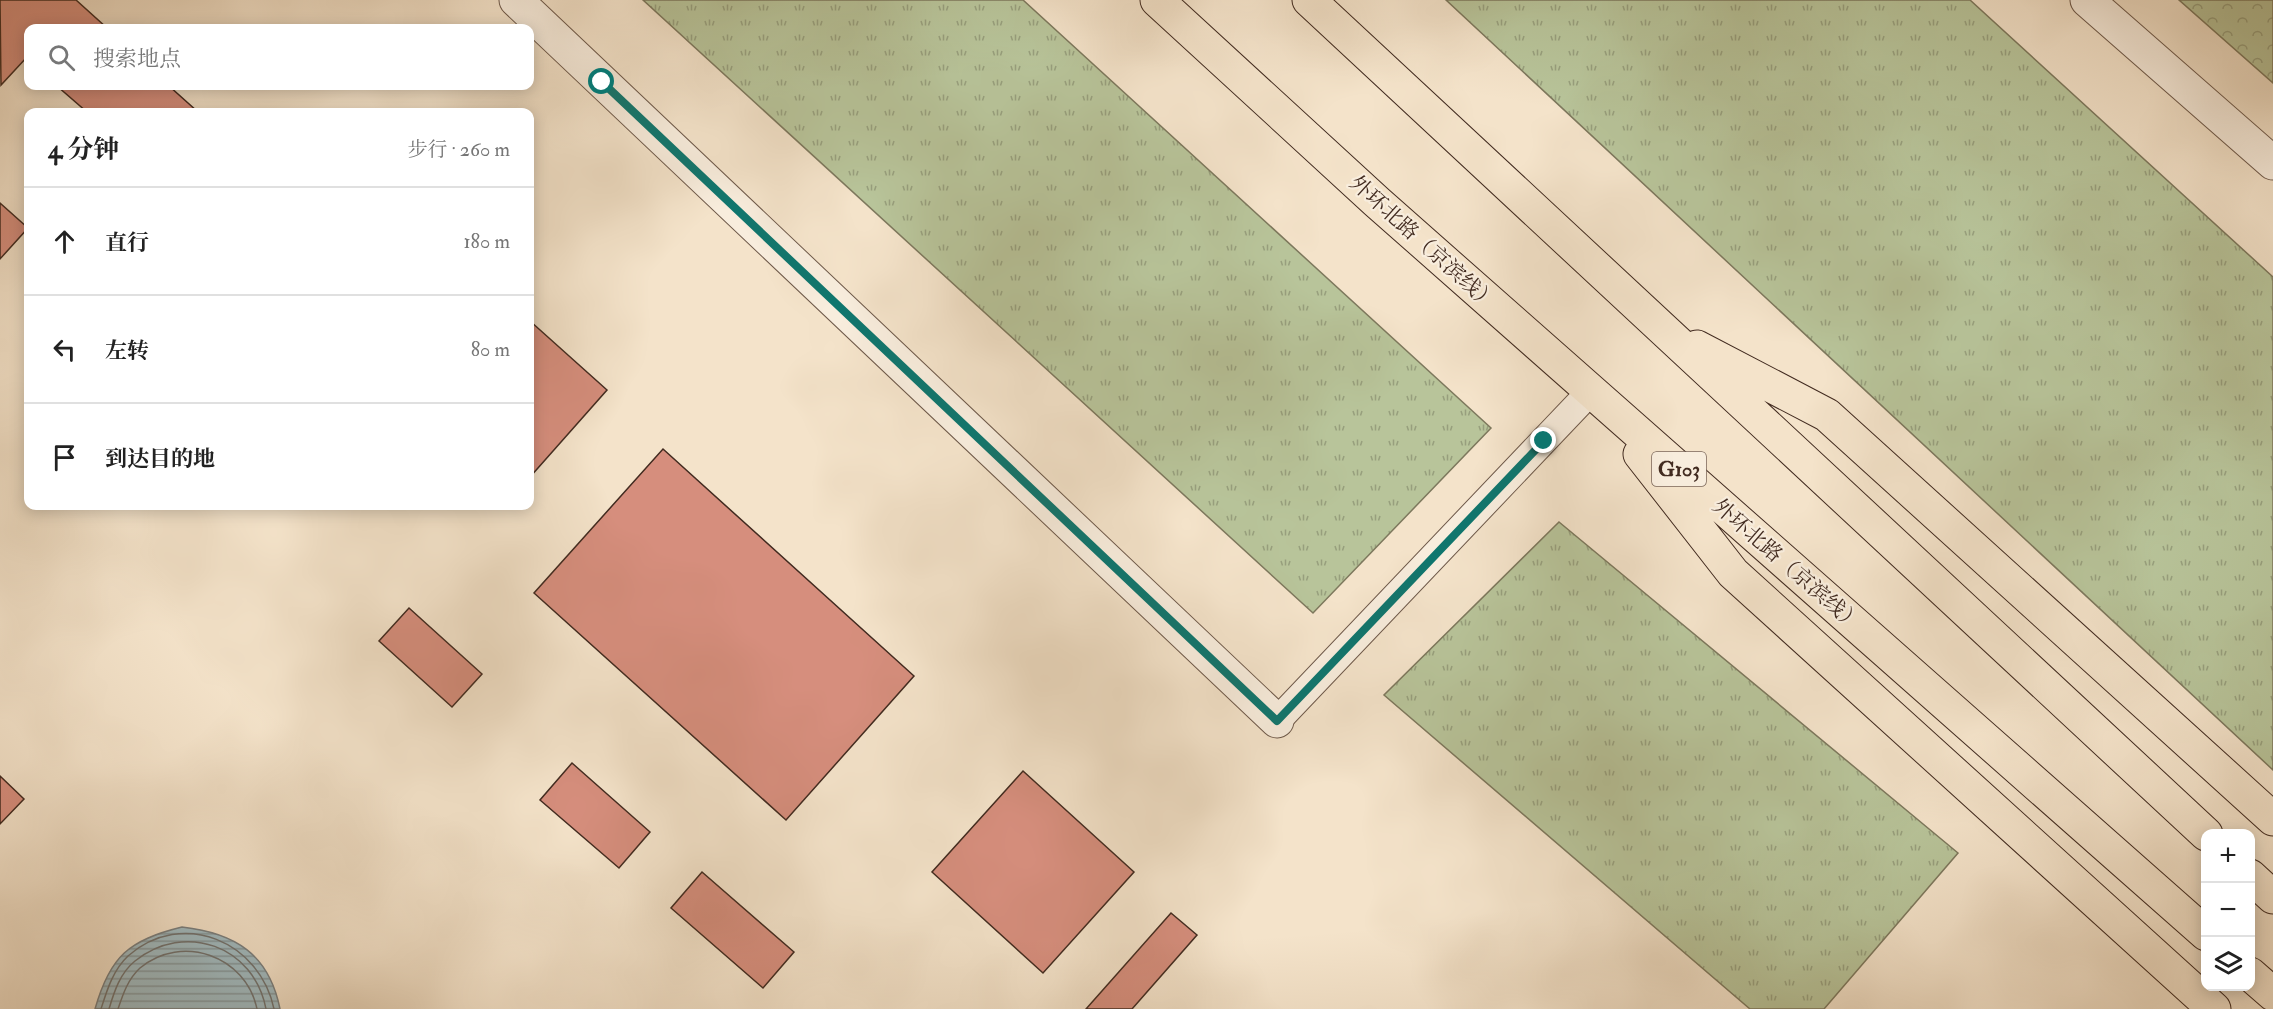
<!DOCTYPE html>
<html lang="zh">
<meta charset="utf-8">
<style>
body{margin:0;font-family:"IM FELL Double Pica","Noto Serif SC",serif;background:#f2f2f2;color:#222}
.controls{position:absolute;right:18px;bottom:18px;display:grid;overflow:hidden;border-radius:12px;box-shadow:0 3px 15px #0003}
.controls button{width:54px;height:54px;display:grid;place-items:center;padding:0;border:0;border-bottom:2px solid #e0e0e0;background:#fff;color:#222;font:30px sans-serif}
.stop{position:absolute;width:18px;height:18px;margin:-14px;border:4px solid #0f766e;border-radius:50%;background:#fff}
.stop.end{background:#0f766e;border-color:#fff;box-shadow:0 2px 6px #0008}
.list{margin:0;padding:0;list-style:none}
h2{display:flex;justify-content:space-between;align-items:center;height:78px;margin:0;padding:0 24px;font-size:26px}
h2 small{font-size:20px;font-weight:400;color:#767676}
.list li{display:grid;grid-template-columns:39px 1fr auto;gap:18px;align-items:center;box-sizing:border-box;height:108px;padding:0 24px;border-top:2px solid #e0e0e0}
.list b{display:block;font-size:22px;white-space:nowrap}
.list em{font-size:20px;font-style:normal;color:#767676}
.icon{flex:none;width:33px;height:33px;fill:none;stroke:currentColor;stroke-width:2;stroke-linecap:round;stroke-linejoin:round}
.map{position:relative;flex:none;width:2273px;height:1009px;overflow:hidden}
.search{position:absolute;background:#fff;box-shadow:0 3px 15px #0003;left:24px;top:24px;width:510px;height:66px;display:flex;align-items:center;gap:15px;box-sizing:border-box;padding:0 21px;border-radius:12px;color:#767676;font-size:22px}
.panel{position:absolute;background:#fff;box-shadow:0 3px 15px #0003;left:24px;top:108px;width:510px;height:402px;border-radius:12px}
.map>svg:first-child{display:block}
.grass{fill:url(#grass-tufts);stroke:#7d785d;stroke-width:1.5}
.park{fill:url(#park-crowns);stroke:#7d785d;stroke-width:1.5}
.water{fill:url(#water-rules);stroke:#7b8181;stroke-width:1.5}
.lines{fill:none;stroke-linecap:round;stroke-linejoin:round}
.shore{stroke:#727370;stroke-width:1.5}
.building{fill:#d68e7d;stroke:#422b20;stroke-width:1.5}
.minor-casing{stroke:#6e594a;stroke-width:29}
.tertiary-casing{stroke:#6e594a;stroke-width:35}
.trunk-casing{stroke:#422b20;stroke-width:35}
.minor{stroke:#f8eddd;stroke-width:27}
.tertiary{stroke:#f8eddd;stroke-width:33}
.trunk{stroke:#f4e3ca;stroke-width:33}
.route{stroke:#0f766e;stroke-width:8}
.labels{text-anchor:middle;dominant-baseline:central;stroke-width:4.5;stroke-linejoin:round;paint-order:stroke}
.shield{fill:#f8eddd;stroke:#796559;stroke-width:1.5}
.shield-label{font-size:20px;font-weight:bold;fill:#422b20}
.street-label{font-size:21px;fill:#422b20;stroke:#f8eddd}
</style>
<div class="map">
<svg width="2273" height="1009" viewBox="0 0 2273 1009">
<defs>
<pattern id="grass-tufts" width="24" height="20" patternUnits="userSpaceOnUse" patternTransform="scale(1.5)"><rect width="24" height="20" fill="#b8c49a"/><path d="M3 7l-1-3M5 7V3M7 7l1-3M15 17l-1-3M17 17v-4M19 17l1-3" fill="none" stroke="#979f7d"/></pattern>
<pattern id="park-crowns" width="20" height="18" patternUnits="userSpaceOnUse" patternTransform="scale(1.5)"><rect width="20" height="18" fill="#b8c49a"/><path d="M2 6a3 3 0 1 1 6 0M12 15a3 3 0 1 1 6 0" fill="none" stroke="#979f7d"/></pattern>
<pattern id="water-rules" width="6" height="5" patternUnits="userSpaceOnUse" patternTransform="scale(1.5)"><rect width="6" height="5" fill="#a1bbc1"/><path d="M0 2.5h6" fill="none" stroke="#85989c"/></pattern>
</defs>
<rect width="100%" height="100%" fill="#f4e3ca"/>
<filter id="stains"><feTurbulence type="fractalNoise" baseFrequency=".00333" numOctaves="4"/><feColorMatrix values="0 0 0 0 .2 0 0 0 0 .09 0 0 0 0 .02 0 0 0 .5 -.17"/></filter>
<radialGradient id="worn" r=".72"><stop offset=".6" stop-color="#630" stop-opacity="0"/><stop offset="1" stop-color="#630" stop-opacity=".3"/></radialGradient>
<path class="grass" d="M643,0H1023L1491,428L1313,613Z
M1446,0H1970L2273,277V770Z
M1559,522L1958,853L1824,1009H1750L1384,695Z"/>
<path class="park" d="M2179,0H2273V83Z"/>
<path class="water" d="M182,927C235,933 269,954 280,1009H95C110,956 129,940 182,927Z"/>
<g class="lines">
<path class="shore" d="M101,1009C107,990 113,970 128,956C183,908 260,942 274,1009
M109,1009C114,992 120,973 135,961C185,921 254,946 266,1009
M118,1009C123,994 128,979 140,968C182,933 246,956 257,1009"/>
</g>
<path class="building" d="M0,0H76L107,28H28V59L27,57L1,85Z
M57,86H169L198,112H87Z
M0,203L28,228L0,259Z
M530,321L607,390L530,477Z
M663,449L914,676L786,820L534,593Z
M409,608L482,674L452,707L379,641Z
M572,763L650,832L619,868L540,800Z
M1023,771L1134,872L1043,973L932,872Z
M0,776L24,799L0,824Z
M702,872L794,952L763,988L671,908Z
M1171,913L1197,935L1132,1009H1086Z"/>
<g class="lines">
<defs>
<path id="minor" d="M1277,721L1591,391"/>
<path id="tertiary" d="M516,0L1277,721
M2087,0L2273,163"/>
<path id="trunk" d="M1157,0L1377,202L2206,934
M1309,0L2206,834
M1697,347L1827,415L2273,819
M1640,454L1733,573L2214,1009
M2250,876L2273,897
M2250,974L2273,994"/>
</defs>
<use href="#minor" class="minor-casing"/>
<use href="#tertiary" class="tertiary-casing"/>
<use href="#trunk" class="trunk-casing"/>
<use href="#minor" class="minor"/>
<use href="#tertiary" class="tertiary"/>
<use href="#trunk" class="trunk"/>
</g>
<g class="lines">
<path class="route" d="M602,82L1277,721L1544,441"/>
</g>
<g class="labels">
<rect class="shield" x="1652" y="452" width="54" height="34" rx="4.5"/>
<g class="shield-label">
<text x="1679" y="469">G103</text>
</g>
<g class="street-label">
<text transform="translate(1423 243) rotate(42)">外环北路（京滨线）</text>
<text transform="translate(1787 565) rotate(41)">外环北路（京滨线）</text>
</g>
</g>
<rect width="100%" height="100%" filter="url(#stains)"/>
<rect width="100%" height="100%" fill="url(#worn)"/>
</svg>
<div class="controls">
<button>+</button>
<button>−</button>
<button><svg class="icon" aria-label="layers" viewBox="0 0 24 24"><path d="M12 4l9 5-9 5-9-5zM3 14l9 5 9-5"/></svg></button>
</div>
<div class="stop" style="left:602px;top:82px"></div>
<div class="stop end" style="left:1544px;top:441px"></div>
<div class="search"><svg class="icon" aria-label="search" viewBox="0 0 24 24"><circle cx="10" cy="10" r="6"/><path d="M15 15l6 6"/></svg>搜索地点</div>
<section class="panel">
<h2>4 分钟<small>步行 · 260 m</small></h2>
<ul class="list">
<li><svg class="icon" aria-label="ahead" viewBox="0 0 24 24"><path d="M12 20V5M6 11l6-6 6 6"/></svg><div><b>直行</b></div><em>180 m</em></li>
<li><svg class="icon" aria-label="left" viewBox="0 0 24 24"><path d="M17 20v-9H6M10 6l-5 5 5 5"/></svg><div><b>左转</b></div><em>80 m</em></li>
<li><svg class="icon" aria-label="arrive" viewBox="0 0 24 24"><path d="M6 21V4h12l-3 4 3 4H6"/></svg><div><b>到达目的地</b></div></li>
</ul>
</section>
</div>
